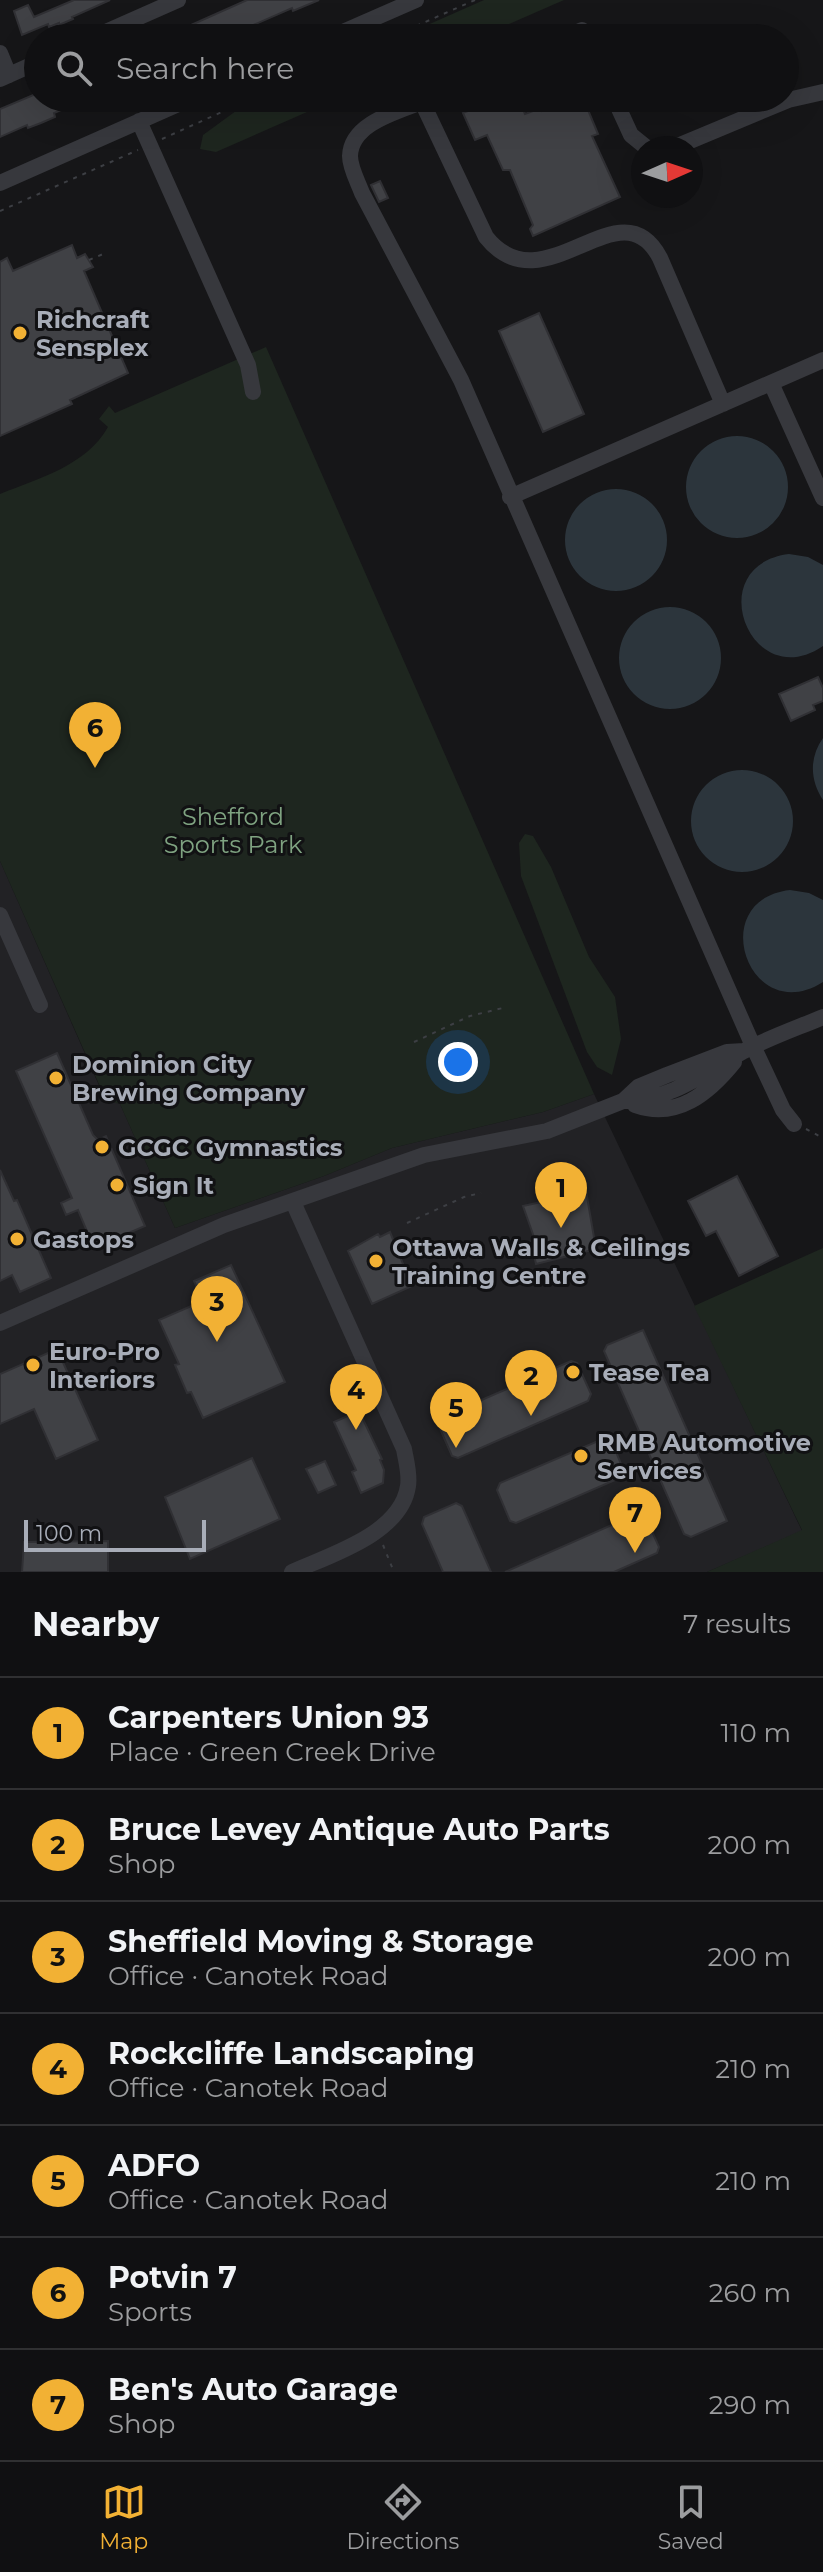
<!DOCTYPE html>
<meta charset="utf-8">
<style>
body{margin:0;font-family:Montserrat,sans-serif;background:#1e1e20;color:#f1f3f6}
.compass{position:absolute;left:631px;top:136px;width:72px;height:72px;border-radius:50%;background:#101012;box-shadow:0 8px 32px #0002;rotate:87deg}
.scale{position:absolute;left:24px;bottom:20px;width:182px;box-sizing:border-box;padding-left:8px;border:4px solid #a8adb8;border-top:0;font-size:22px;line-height:28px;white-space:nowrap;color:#a8adb8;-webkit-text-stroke:6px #111113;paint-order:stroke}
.you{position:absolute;left:458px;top:1062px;width:28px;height:28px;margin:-20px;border:6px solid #fff;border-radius:50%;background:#1a73e8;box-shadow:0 0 0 12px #1a73e833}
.badge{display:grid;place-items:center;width:52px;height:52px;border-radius:50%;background:#f2b134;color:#111;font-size:26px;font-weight:700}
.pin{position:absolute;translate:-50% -66px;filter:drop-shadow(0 2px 4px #0008)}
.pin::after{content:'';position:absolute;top:42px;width:28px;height:24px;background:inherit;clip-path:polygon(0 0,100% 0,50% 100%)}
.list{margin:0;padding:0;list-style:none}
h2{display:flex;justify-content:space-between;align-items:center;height:104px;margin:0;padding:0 32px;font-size:34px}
h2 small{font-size:26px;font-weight:400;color:#9c9d9f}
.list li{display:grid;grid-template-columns:52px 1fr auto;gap:24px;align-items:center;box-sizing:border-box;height:112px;padding:0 32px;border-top:2px solid #303032}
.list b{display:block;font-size:30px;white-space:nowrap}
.list p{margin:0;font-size:26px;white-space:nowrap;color:#9c9d9f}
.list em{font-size:26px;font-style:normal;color:#9c9d9f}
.icon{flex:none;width:44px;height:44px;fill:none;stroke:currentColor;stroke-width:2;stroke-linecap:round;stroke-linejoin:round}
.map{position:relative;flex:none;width:823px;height:1572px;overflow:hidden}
.search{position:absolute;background:#101012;box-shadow:0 8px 32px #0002;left:24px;right:24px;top:24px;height:88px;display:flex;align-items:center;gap:20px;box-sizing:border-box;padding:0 28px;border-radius:44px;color:#9c9d9f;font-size:30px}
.sheet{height:888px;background:#101012}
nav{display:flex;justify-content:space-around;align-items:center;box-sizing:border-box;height:112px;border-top:2px solid #303032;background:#101012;font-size:22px;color:#9c9d9f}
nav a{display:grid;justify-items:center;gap:4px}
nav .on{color:#f2b134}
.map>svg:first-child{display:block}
.built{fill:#222225}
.green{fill:#1e261f}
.water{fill:#2c353c}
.building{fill:#404145;stroke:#303034;stroke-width:2}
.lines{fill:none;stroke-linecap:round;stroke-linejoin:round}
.path{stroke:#3d3f44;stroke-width:2;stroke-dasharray:4 6;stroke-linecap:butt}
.minor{stroke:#37383d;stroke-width:16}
.poi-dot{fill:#f2b134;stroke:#111113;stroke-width:3}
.labels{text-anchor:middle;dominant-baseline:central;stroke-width:6;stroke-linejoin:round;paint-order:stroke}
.poi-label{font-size:24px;font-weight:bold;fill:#a8adb8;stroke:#111113;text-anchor:start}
.park-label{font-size:24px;fill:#7fa381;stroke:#111113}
</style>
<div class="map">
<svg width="823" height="1572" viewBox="0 0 823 1572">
<rect width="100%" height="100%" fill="#161618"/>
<path class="built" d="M0,861L105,1099L120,1104L175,1228L324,1176L392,1148L543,1112L594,1094L802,1531L707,1572H0Z"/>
<path class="green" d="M484,0H564L477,38H398Z
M263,98H339L216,152L200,149L203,135L240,108Z
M266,347L594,1094L543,1112L392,1148L324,1176L175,1228L120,1104L106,1100L0,861V494C39,478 86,466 108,427L99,419L109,406L115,413Z
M525,834L533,836L551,867L589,957L615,997L621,1039L612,1075L597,1067L587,1052L521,876L519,843Z
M823,1248V1572H707L802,1530L694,1306Z"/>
<path class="water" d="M686 487a51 51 0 1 1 102 0a51 51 0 1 1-102 0Z
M565 540a51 51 0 1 1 102 0a51 51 0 1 1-102 0Z
M789,554L808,557L823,565V646C750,696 700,565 789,554Z
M619 658a51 51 0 1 1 102 0a51 51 0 1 1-102 0Z
M823,738V800C810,780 809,758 823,738Z
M691 821a51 51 0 1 1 102 0a51 51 0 1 1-102 0Z
M790,890L809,893L823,900V982C749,1029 704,900 790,890Z"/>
<path class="building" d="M74,0H110L72,17L73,19L59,25V23L49,27L48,24L22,35L14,11L28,5L34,17Z
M247,0H319L293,11L292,8L224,38H162Z
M38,93V98H89L54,113L55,117L41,123L28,128L27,125L0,137V109Z
M498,98H518L525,114L541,108L542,111L573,98H577L581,107L586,105L598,134L592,136L620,197L533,236L530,229L533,225L510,170H503L487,135L475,140L463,113Z
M380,181L388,198L379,202L371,185Z
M72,245L77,258L85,254L93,267L84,271L128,373L70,400L72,404L0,436V262L7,258L13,271Z
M539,313L584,414L543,432L499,331Z
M818,677L823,688V701L813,705L815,710L791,721L779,694Z
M57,1053L93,1135L98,1140L106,1136L145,1226L94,1248L78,1210L66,1215L61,1203L72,1198L16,1071Z
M0,1170L14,1201L17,1200L51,1278L20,1292L12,1275L0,1281Z
M737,1176L778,1256L739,1276L716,1231L706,1236L688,1201Z
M585,1185L596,1249L536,1264L531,1241L535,1240L523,1206L555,1199L552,1188L562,1186V1191Z
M390,1232L412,1286L372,1304L348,1251L378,1234L380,1237Z
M231,1265L285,1382L203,1418L191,1392L187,1393L175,1365L179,1364L159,1320L203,1301L194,1281Z
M643,1330L727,1521L691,1537L684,1534L604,1351L607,1345Z
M57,1349L98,1440L56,1459L34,1409L0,1424V1374Z
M571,1361L577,1363L591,1394L588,1401L458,1458L452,1456L438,1424L440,1418Z
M359,1411L382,1459L380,1460L384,1470L383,1483L361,1493L352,1472L356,1470L334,1422Z
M605,1438L611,1440L624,1471L622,1477L516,1523L510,1521L497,1490L500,1483Z
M252,1458L280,1519L190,1559L165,1497Z
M325,1461L336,1485L318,1493L306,1469Z
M456,1503L462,1506L491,1572H443L422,1524L424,1517Z
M639,1513L645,1516L659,1547L657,1553L614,1572H505Z
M108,1541V1572H22L24,1542Z"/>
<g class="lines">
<path class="path" d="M389,38L475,0
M162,139L253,98
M0,211L138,150
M89,260L103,254
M414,1042L470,1016L503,1008
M806,1129L823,1138
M407,1223L464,1197L481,1193
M383,1545L394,1572"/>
<path class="minor" d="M92,38L178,0
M329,38L416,0
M564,38L582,30L586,38
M0,53L9,75
M0,79L38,62
M431,98C406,110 351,120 350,156C350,168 358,182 362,193L461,380L753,1046L783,1110L794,1124
M614,98L631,135L647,148
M422,102L486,237C544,310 620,181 660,258L723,404
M139,121L248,365L253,392
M673,148L788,100L823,92
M0,183L192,98
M771,383L823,498
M510,497L823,360
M0,915L40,1005
M623,1101C667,1102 705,1073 742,1052C768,1038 797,1028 823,1017
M635,1105C677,1120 709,1093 734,1062
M0,1323L224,1225L424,1155L547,1131L623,1101L638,1087L667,1075L727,1052L744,1051
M292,1572C330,1555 401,1534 408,1486C410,1474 406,1461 404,1449L293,1202"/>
</g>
<g class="poi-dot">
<circle cx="20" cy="333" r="8"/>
<circle cx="56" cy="1078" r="8"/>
<circle cx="102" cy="1147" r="8"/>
<circle cx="117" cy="1185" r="8"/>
<circle cx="17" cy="1239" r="8"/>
<circle cx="376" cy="1261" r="8"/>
<circle cx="33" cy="1365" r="8"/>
<circle cx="573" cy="1372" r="8"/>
<circle cx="581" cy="1456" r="8"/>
</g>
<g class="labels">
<g class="poi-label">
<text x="36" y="319">Richcraft<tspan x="36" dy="28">Sensplex</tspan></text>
<text x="72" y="1064">Dominion City<tspan x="72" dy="28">Brewing Company</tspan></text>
<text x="118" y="1147">GCGC Gymnastics</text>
<text x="133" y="1185">Sign It</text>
<text x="33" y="1239">Gastops</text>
<text x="392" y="1247">Ottawa Walls &amp; Ceilings<tspan x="392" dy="28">Training Centre</tspan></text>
<text x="49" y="1351">Euro-Pro<tspan x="49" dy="28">Interiors</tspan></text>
<text x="589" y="1372">Tease Tea</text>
<text x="597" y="1442">RMB Automotive<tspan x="597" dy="28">Services</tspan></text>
</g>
<g class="park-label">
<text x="233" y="816">Shefford<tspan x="233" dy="28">Sports Park</tspan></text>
</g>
</g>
</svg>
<svg class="compass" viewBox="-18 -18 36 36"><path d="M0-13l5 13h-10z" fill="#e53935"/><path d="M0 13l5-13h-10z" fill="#9c9d9f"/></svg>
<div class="scale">100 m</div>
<div class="you"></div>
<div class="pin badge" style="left:561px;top:1228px">1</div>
<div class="pin badge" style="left:531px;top:1416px">2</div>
<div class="pin badge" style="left:217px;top:1342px">3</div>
<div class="pin badge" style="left:356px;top:1430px">4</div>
<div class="pin badge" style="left:456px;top:1448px">5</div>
<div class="pin badge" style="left:95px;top:768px">6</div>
<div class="pin badge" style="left:635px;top:1553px">7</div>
<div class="search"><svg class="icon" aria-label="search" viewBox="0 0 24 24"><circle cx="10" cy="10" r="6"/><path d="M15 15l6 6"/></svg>Search here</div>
</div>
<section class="sheet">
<h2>Nearby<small>7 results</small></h2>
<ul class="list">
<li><span class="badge">1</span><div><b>Carpenters Union 93</b><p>Place · Green Creek Drive</p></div><em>110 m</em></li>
<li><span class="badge">2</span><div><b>Bruce Levey Antique Auto Parts</b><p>Shop</p></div><em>200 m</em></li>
<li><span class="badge">3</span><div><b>Sheffield Moving &amp; Storage</b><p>Office · Canotek Road</p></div><em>200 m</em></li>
<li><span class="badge">4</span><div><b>Rockcliffe Landscaping</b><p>Office · Canotek Road</p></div><em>210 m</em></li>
<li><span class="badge">5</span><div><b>ADFO</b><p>Office · Canotek Road</p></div><em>210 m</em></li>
<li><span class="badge">6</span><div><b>Potvin 7</b><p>Sports</p></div><em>260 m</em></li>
<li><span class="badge">7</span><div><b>Ben's Auto Garage</b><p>Shop</p></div><em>290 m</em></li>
</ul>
</section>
<nav>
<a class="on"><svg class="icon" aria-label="map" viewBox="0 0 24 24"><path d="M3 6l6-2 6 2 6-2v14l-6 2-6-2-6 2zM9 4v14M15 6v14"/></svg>Map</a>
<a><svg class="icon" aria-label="directions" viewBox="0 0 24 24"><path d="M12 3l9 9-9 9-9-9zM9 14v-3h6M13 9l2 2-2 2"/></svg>Directions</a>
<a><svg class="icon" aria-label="saved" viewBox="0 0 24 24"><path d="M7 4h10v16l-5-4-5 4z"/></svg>Saved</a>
</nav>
